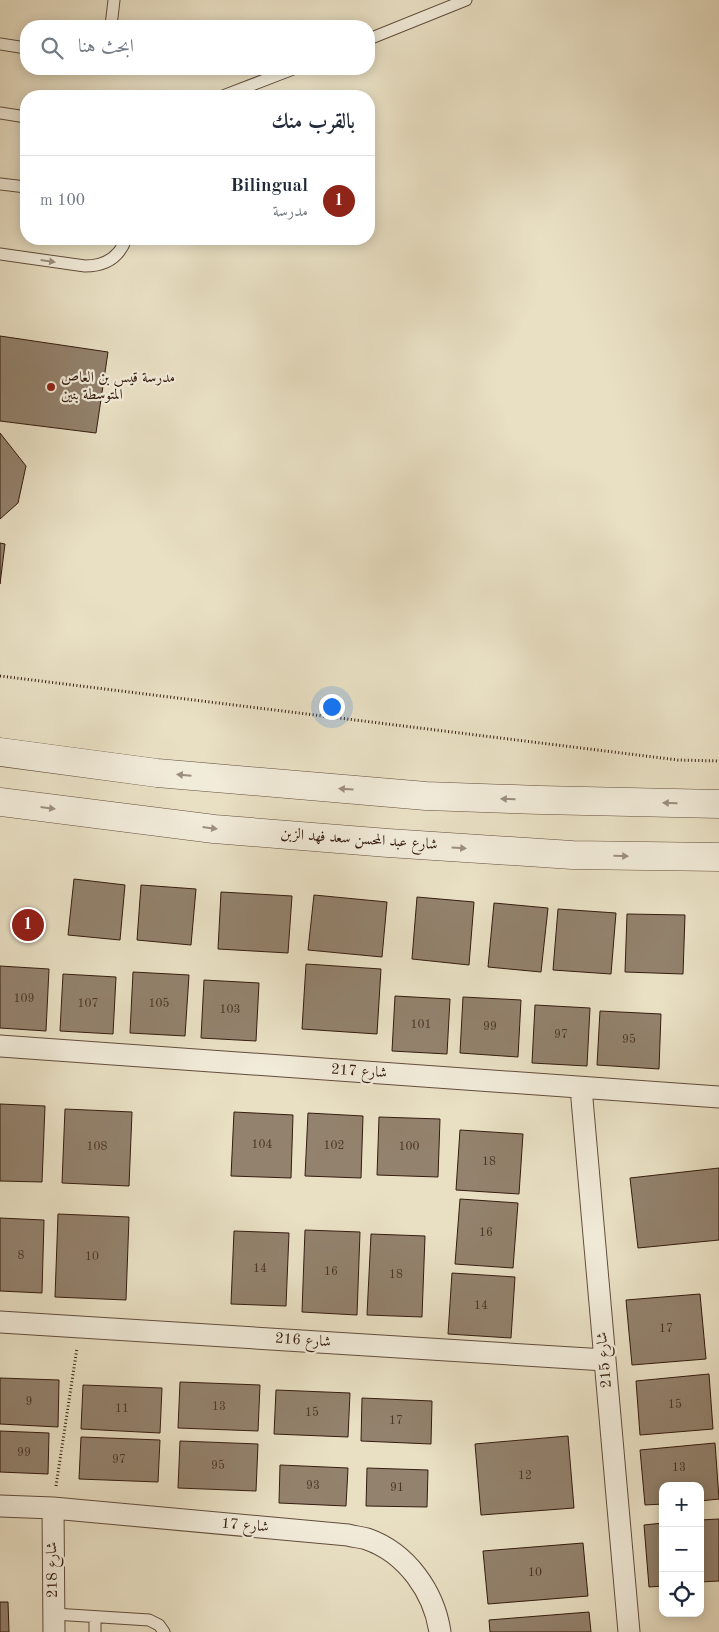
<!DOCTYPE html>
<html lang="ar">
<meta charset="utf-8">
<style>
body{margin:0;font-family:"Old Standard TT",Amiri,serif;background:#f6f6f7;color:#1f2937;direction:rtl}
.controls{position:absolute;right:15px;bottom:15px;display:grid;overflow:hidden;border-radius:10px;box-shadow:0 2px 12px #0003}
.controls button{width:45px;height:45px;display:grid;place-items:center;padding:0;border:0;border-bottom:1px solid #e0e1e3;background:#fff;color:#1f2937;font:25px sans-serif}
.you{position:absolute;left:331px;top:706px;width:18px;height:18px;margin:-12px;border:4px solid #fff;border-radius:50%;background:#1a73e8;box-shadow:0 0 0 8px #1a73e833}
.badge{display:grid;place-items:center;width:32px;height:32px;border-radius:50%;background:#8f2418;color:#fff;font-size:16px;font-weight:700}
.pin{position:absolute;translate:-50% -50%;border:2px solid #fff;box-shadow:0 1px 5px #0006}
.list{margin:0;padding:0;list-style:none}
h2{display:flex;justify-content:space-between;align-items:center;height:65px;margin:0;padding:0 20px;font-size:21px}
h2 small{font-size:16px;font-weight:400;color:#747a83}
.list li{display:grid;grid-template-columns:32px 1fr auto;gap:15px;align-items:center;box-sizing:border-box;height:90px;padding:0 20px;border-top:1px solid #e0e1e3}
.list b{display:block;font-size:19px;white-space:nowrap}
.list p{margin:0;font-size:16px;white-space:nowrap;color:#747a83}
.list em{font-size:16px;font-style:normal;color:#747a83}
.icon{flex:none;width:28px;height:28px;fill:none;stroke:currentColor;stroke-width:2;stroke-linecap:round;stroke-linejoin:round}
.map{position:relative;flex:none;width:719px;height:1632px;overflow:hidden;direction:ltr}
.search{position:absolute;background:#fff;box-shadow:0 2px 12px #0003;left:20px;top:20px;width:355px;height:55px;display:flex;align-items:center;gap:12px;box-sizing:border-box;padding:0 18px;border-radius:20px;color:#747a83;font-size:19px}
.panel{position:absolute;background:#fff;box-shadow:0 2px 12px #0003;left:20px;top:90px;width:355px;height:155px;border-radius:20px;direction:rtl}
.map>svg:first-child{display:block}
.building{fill:#93826d;stroke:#351c0f}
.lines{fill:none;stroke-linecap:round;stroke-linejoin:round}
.service-casing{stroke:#624d3c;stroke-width:13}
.minor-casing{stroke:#624d3c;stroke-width:23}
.tertiary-casing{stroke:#624d3c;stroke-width:29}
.path{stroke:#351c0f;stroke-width:3;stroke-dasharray:1 2.5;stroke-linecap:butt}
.service{stroke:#f1ebd9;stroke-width:11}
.minor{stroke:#f1ebd9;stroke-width:21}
.tertiary{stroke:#f1ebd9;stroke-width:28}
.oneway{fill:#9c8e7e}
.poi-dot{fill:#8f2418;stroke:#f1ebd9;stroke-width:2}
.labels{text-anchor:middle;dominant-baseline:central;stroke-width:4.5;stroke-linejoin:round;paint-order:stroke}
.number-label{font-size:12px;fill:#4c3626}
.poi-label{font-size:15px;fill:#351c0f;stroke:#f1ebd9;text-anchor:start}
.street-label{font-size:15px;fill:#351c0f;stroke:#f1ebd9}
</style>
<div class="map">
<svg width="719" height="1632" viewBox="0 0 719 1632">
<rect width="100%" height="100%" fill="#e9e0c4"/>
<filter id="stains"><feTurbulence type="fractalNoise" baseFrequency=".004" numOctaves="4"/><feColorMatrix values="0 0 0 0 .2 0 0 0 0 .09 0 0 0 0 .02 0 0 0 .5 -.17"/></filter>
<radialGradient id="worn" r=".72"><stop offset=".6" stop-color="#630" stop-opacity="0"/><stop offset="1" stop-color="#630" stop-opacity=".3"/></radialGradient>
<path class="building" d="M0,336L108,352L96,433L0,421Z
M0,433L26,466L18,503L0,519Z
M0,543L5,544L0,584Z
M74,879L125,885L120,940L68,935Z
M141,885L196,889L191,945L137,940Z
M221,892L292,896L288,953L218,949Z
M314,895L387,902L382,957L308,950Z
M417,897L474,902L469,965L412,959Z
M494,903L548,908L541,972L488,967Z
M558,909L616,913L611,974L553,970Z
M627,914L685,915L683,974L625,972Z
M306,964L381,969L377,1034L302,1029Z
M0,966L49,969L46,1031L0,1028Z
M133,972L189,975L185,1036L130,1033Z
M63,974L116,977L113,1034L60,1031Z
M204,980L259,983L256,1041L201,1038Z
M395,996L450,999L447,1054L392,1051Z
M463,997L521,1000L518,1057L460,1053Z
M535,1005L590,1008L587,1066L532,1063Z
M600,1011L661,1014L659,1069L597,1065Z
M0,1104L45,1106L42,1182L0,1181Z
M65,1109L132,1112L129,1186L62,1183Z
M234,1112L293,1115L291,1178L231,1176Z
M308,1113L363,1116L361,1178L305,1176Z
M379,1117L440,1119L438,1177L377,1175Z
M460,1130L523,1134L519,1194L456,1190Z
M719,1168V1240L638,1248L630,1178Z
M460,1199L518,1203L513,1268L455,1264Z
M58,1214L129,1217L126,1300L55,1297Z
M0,1218L44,1220L42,1293L0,1291Z
M305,1230L360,1232L357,1315L302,1312Z
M234,1231L289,1233L286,1306L231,1304Z
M371,1234L425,1236L422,1317L367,1315Z
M452,1273L515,1277L511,1338L448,1334Z
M700,1294L706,1359L632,1365L626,1300Z
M709,1374L713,1429L640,1435L636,1381Z
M0,1378L59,1380L58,1427L0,1424Z
M180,1382L260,1385L258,1431L178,1428Z
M83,1385L162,1388L160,1433L81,1429Z
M276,1390L350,1393L348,1437L274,1434Z
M362,1398L432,1401L431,1444L361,1441Z
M0,1431L49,1433L48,1474L0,1472Z
M568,1436L574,1508L481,1515L475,1444Z
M81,1437L160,1440L158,1482L79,1479Z
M180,1441L258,1444L256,1491L178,1488Z
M715,1443L719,1499L700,1501V1486H663V1504L645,1505L640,1450Z
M280,1465L348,1468L346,1506L279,1503Z
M367,1468L428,1470L427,1507L366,1506Z
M719,1519V1581L700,1582V1520Z
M663,1523V1586L649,1587L644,1525Z
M583,1543L588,1596L488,1604L483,1551Z
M0,1602H8L9,1632H0Z
M589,1612L591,1632H490L489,1620Z"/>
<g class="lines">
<defs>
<path id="service" d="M111,26L114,0
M369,39L466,0
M0,44L26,48
M223,96L293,69
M0,113L26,117
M0,184L26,187
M0,254L85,266C105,266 119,258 126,239
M54,1614L149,1620L159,1625L164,1632
M95,1632V1617"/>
<path id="minor" d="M0,1046L719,1097
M581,1088L629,1632
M0,1322L605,1360
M0,1506L53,1508L348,1535C354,1537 361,1537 367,1539C407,1553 434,1592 440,1632
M53,1508L54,1632"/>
<path id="tertiary" d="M0,752L157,773L426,796L540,800L719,804
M0,802L214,829L388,843L572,855L719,857"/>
</defs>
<use href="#service" class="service-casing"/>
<use href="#minor" class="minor-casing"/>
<use href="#tertiary" class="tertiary-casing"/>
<path class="path" d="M0,676L678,760L719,761
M56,1486L77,1348"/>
<use href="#service" class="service"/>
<use href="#minor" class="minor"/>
<use href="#tertiary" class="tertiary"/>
</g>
<defs><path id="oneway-solid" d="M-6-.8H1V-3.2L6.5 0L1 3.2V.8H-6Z" transform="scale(1.25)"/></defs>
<g class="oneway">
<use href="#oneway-solid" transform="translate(48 261) rotate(8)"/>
<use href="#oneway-solid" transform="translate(184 775) rotate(-175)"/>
<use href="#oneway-solid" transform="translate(346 789) rotate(-176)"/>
<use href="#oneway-solid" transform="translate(508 799) rotate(-178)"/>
<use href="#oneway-solid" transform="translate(670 803) rotate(-179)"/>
<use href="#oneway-solid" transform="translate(48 808) rotate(7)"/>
<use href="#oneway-solid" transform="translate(210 828) rotate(7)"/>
<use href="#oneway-solid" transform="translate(459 848) rotate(4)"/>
<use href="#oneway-solid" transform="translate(621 856) rotate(1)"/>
</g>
<circle class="poi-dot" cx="51" cy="387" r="5"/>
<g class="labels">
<g class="number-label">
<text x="24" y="999">109</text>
<text x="88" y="1004">107</text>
<text x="159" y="1004">105</text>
<text x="230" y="1010">103</text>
<text x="421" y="1025">101</text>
<text x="490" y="1027">99</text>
<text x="561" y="1035">97</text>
<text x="629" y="1040">95</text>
<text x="262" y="1145">104</text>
<text x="334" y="1146">102</text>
<text x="97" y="1147">108</text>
<text x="409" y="1147">100</text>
<text x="489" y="1162">18</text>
<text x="486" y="1233">16</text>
<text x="21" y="1256">8</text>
<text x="92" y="1257">10</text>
<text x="260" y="1269">14</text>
<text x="331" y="1272">16</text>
<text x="396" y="1275">18</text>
<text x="481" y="1306">14</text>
<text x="666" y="1329">17</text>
<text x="29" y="1402">9</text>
<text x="675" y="1405">15</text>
<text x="219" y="1407">13</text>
<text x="122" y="1409">11</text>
<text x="312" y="1413">15</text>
<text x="396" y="1421">17</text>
<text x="24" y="1453">99</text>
<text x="119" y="1460">97</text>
<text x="218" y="1466">95</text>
<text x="679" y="1468">13</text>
<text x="525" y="1476">12</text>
<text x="313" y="1486">93</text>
<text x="397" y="1488">91</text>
<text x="535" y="1573">10</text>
</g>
<g class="poi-label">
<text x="61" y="378">مدرسة قيس بن العاص<tspan x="61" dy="17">المتوسطة بنين</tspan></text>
</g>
<g class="street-label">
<text transform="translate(359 840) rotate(4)">شارع عبد المحسن سعد فهد الزبن</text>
<text transform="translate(359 1072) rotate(4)">شارع 217</text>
<text transform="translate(303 1341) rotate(4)">شارع 216</text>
<text transform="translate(605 1360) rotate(-95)">شارع 215</text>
<text transform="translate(245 1526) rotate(5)">شارع 17</text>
<text transform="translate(53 1570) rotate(-91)">شارع 218</text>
</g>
</g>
<rect width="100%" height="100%" filter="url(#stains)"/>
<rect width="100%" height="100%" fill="url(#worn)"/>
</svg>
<div class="controls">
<button>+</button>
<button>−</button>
<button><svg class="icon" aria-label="locate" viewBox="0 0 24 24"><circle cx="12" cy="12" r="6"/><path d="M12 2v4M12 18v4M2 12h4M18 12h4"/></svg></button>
</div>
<div class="you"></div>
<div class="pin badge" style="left:28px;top:925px">1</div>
<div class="search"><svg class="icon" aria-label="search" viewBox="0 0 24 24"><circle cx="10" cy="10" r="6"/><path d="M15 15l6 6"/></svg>ابحث هنا</div>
<section class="panel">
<h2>بالقرب منك<small></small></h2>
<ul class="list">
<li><span class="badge">1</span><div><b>Bilingual</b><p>مدرسة</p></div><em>100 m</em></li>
</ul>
</section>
</div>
